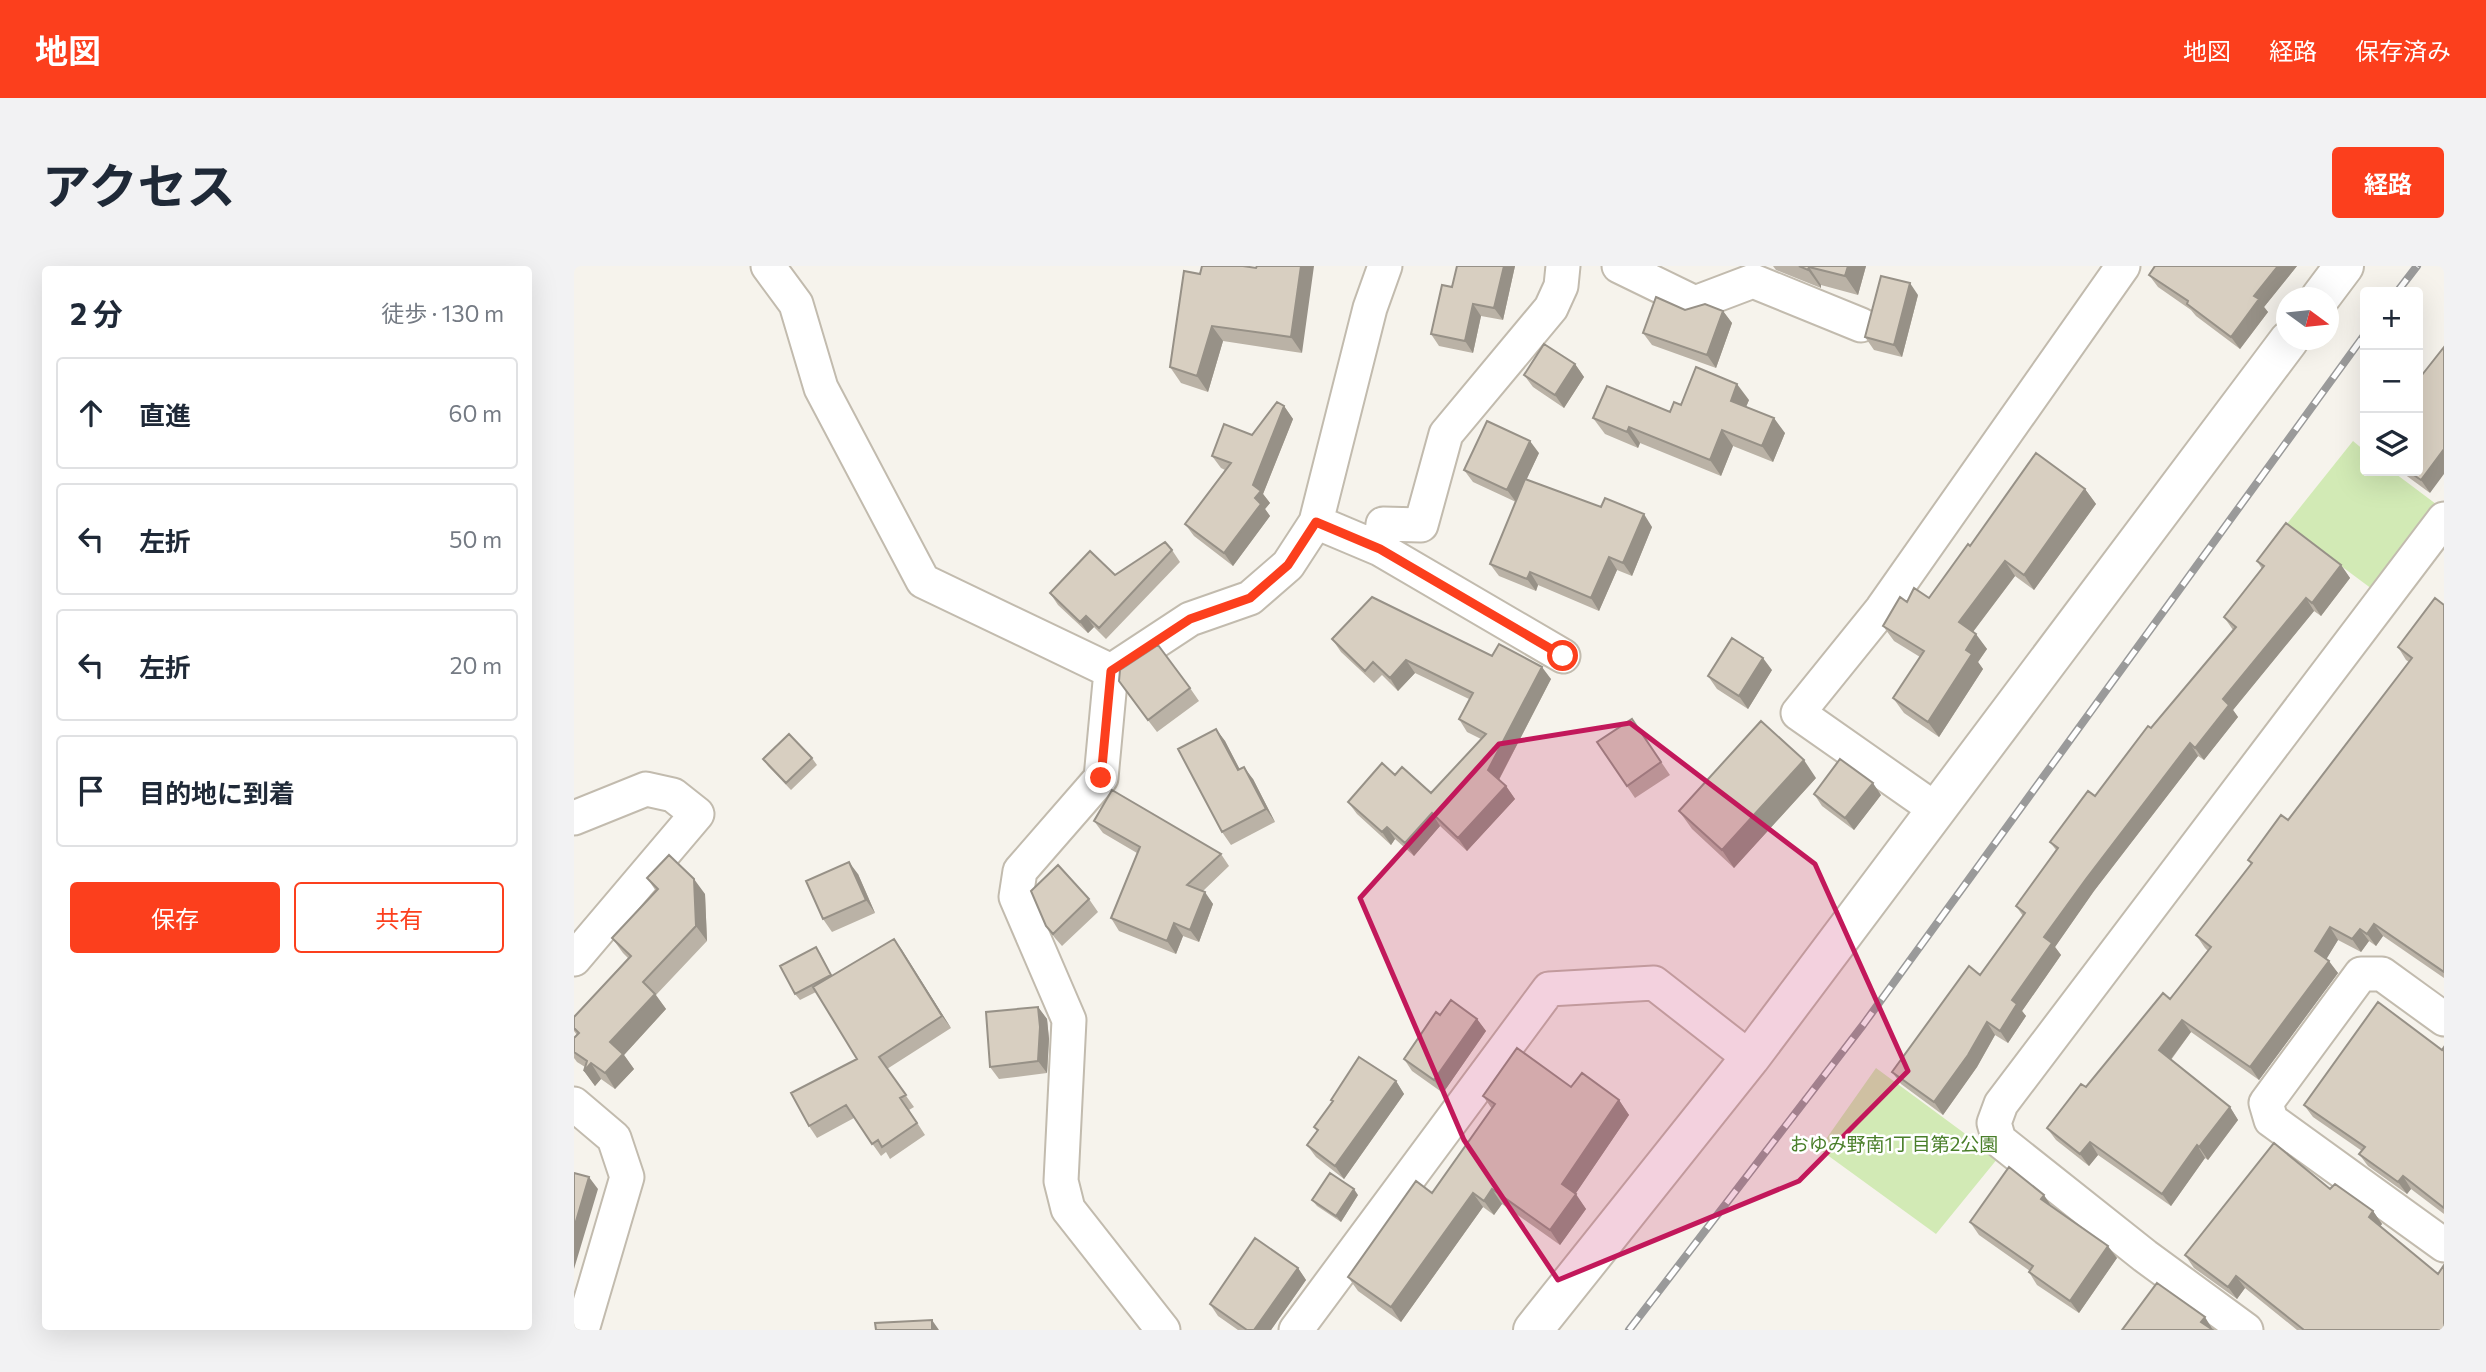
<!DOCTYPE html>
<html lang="ja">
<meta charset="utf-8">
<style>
body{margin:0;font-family:Commissioner,"Noto Sans JP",sans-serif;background:#f2f2f3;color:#1f2937}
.controls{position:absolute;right:21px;top:21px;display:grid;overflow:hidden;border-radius:7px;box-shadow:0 7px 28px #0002}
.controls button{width:63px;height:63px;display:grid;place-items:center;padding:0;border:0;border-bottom:2px solid #e0e1e3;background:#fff;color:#1f2937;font:35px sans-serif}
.compass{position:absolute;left:1702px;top:21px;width:63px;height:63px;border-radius:50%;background:#fff;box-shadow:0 7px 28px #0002;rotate:105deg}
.stop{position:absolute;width:21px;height:21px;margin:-16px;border:5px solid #fc3f1d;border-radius:50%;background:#fff}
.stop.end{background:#fc3f1d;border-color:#fff;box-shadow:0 2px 7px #0008}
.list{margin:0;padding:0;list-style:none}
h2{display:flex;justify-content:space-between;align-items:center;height:91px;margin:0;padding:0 28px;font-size:30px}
h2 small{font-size:23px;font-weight:400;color:#747a83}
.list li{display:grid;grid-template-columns:46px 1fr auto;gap:21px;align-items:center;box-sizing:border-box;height:112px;margin:0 14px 14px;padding:0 14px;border:2px solid #e0e1e3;border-radius:7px}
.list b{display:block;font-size:26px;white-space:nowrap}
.list em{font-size:23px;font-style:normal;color:#747a83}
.actions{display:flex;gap:14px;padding:21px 28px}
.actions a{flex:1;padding:16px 0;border:2px solid #fc3f1d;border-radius:7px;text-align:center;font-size:24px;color:#fc3f1d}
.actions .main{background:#fc3f1d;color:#fff}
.icon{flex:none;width:38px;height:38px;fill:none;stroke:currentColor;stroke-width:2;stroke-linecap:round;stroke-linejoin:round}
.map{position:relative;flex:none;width:1870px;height:1064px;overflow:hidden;border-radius:7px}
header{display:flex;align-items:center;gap:42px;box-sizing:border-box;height:98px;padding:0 35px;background:#fc3f1d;color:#fff}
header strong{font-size:33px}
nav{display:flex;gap:38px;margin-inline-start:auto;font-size:24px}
.intro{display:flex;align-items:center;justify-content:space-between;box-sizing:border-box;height:168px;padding:0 42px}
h1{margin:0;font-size:49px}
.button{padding:18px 32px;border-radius:7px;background:#fc3f1d;color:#fff;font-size:24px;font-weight:700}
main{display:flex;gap:42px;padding:0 42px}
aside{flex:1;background:#fff;border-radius:7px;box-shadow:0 7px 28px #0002}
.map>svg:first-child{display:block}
.green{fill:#d2eab5}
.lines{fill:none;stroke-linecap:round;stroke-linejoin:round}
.minor-casing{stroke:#c2bbae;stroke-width:37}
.tertiary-casing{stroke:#c2bbae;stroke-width:42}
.minor{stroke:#fff;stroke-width:33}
.tertiary{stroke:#fff;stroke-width:38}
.rail-casing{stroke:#9a9a9a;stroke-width:8}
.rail{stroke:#fff;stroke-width:5;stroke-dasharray:16;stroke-linecap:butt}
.wall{fill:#bab2a6}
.shaded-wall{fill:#979187}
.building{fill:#d8cfc1;stroke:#979187;stroke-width:2}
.route{stroke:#fc3f1d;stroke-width:9}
.marked{fill:#c2185b;fill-opacity:0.2;stroke:#c2185b;stroke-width:5;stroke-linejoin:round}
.labels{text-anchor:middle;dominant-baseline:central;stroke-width:5;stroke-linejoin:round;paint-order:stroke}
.park-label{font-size:19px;fill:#4a7f2a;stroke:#fff}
</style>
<header>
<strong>地図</strong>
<nav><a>地図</a><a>経路</a><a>保存済み</a></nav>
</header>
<div class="intro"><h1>アクセス</h1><a class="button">経路</a></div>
<main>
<aside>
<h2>2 分<small>徒歩 · 130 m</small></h2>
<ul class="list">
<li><svg class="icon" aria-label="ahead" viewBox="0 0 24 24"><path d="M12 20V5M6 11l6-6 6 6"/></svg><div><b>直進</b></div><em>60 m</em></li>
<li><svg class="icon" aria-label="left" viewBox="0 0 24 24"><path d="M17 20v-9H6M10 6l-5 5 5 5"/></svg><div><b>左折</b></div><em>50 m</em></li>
<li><svg class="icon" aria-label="left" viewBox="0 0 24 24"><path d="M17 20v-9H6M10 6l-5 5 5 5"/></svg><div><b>左折</b></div><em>20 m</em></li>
<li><svg class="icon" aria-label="arrive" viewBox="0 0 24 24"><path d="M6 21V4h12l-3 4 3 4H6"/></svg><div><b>目的地に到着</b></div></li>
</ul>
<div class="actions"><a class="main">保存</a><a>共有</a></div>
</aside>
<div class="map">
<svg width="1870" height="1064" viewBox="0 0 1870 1064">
<rect width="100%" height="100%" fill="#f6f3ec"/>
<path class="green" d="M1779,175L1791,185V205H1818L1862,238L1798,323L1712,259Z
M1302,802L1424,892L1362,968L1245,883Z"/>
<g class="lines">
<defs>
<path id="minor" d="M194,0L222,38L247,122L349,315L537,405L527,512L446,605L442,631L495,754L487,915L494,943L589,1064
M1045,0L1121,37L1179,15L1287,59
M742,256L806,283L989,390
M806,283L809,258L847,259L872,168L977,42L987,20L989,0
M537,405L616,353L676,332L714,299L742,256L796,42L811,0
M1361,543L1224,447L1308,343L1549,0
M0,552L72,523L99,529L123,548L0,693
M1870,753L1808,708H1787L1692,837L1697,854L1870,979
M0,838L40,872L53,911L8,1064
M722,1064L975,723L1080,717L1176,792
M1672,1064L1571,990L1425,874L1420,857L1427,838L1870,253"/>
<path id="tertiary" d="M1746,32L1770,0
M959,1064L1176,792L1715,74"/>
</defs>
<use href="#minor" class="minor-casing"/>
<use href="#tertiary" class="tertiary-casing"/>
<use href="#minor" class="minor"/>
<use href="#tertiary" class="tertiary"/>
<defs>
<path id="rail" d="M1823,26L1843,0
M1055,1064L1289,759L1791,68"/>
</defs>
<use href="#rail" class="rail-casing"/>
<use href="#rail" class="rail"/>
</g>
<path class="wall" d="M883,0H941L929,54L907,50L899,87L865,80L857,68L878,21Z
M1199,0H1292L1284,29L1247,19V22L1202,4Z
M1581,0H1723L1690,41L1694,46L1666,83L1622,50L1617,44L1584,21L1575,9Z
M682,2L728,87L649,75L634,126L607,117L596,101L626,8Z
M1344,29L1328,91L1300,84L1291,71Z
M1111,44L1149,45L1158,57L1142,102L1078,79L1069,67Z
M1001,98L1010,111L990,142L959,121L950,109Z
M1175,134L1172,141L1211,167L1199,196L1159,180L1147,210L1066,177L1064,182L1031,168L1019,152L1096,146L1107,139Z
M710,140L719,153L689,228L696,237L691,243L696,250L659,300L620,270L611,258L651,204L647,202L638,190L678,169Z
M965,187L952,214L1078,261L1058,310L1043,304L1025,345L964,319L962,325L925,310L916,298L942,236L899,216L890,204Z
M1826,205H1844L1856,227Z
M1511,223L1522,238L1460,324L1441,310L1399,366L1413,383L1404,396L1409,403L1365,471L1330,447L1319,432L1346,391L1320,375L1309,360L1333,336L1355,332L1396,280Z
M598,284L606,296L532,373L520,361L514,367L484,339L476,327L541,309Z
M1683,295L1767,299L1776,312L1747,350L1740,345L1659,444L1664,451L1630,494L1624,490L1520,625L1481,681L1487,689L1448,745L1452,750L1434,777L1421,769L1403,801L1369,849L1327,818L1318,806L1406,709L1449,650L1442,640L1482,584L1476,576L1521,530L1659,364L1650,351L1688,303Z
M1870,339V712L1809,670L1802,680L1795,675L1787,686L1764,674L1752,693L1764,707L1685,814L1617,766L1597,794L1656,841L1664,854L1634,894L1631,892L1597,940L1524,889L1515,900L1482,874L1473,862L1596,733L1634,685L1631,682L1622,669L1677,598L1674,594L1714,554L1835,396L1832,394L1824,381Z
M758,373L918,390L977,413L925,514L932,520L941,533L893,585L866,560L840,590L821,573L817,579L783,548L774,536L821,509L857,527L907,473L893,466L885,453L895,433L841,407L824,425L808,409L800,417L767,386Z
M1198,404L1174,443L1143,423L1134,410Z
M616,422L625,435L583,466L554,428Z
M1058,453L1096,509L1061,532L1023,476Z
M642,463L651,475L665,503L679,513L701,556L657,579L648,566Z
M238,492L243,499L217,524L194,500L189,493Z
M1242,512L1160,602L1118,563L1105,545Z
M1240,528L1307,529L1280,564L1248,540Z
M520,555L647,588L655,600L629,625L639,638L625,676L609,670L602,688L545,665L537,652L563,587L529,567Z
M284,608L301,647L258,666L249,653Z
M73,612L131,628L133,675L82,729L92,743L50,789L60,803L41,823L27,813L21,820L10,805L11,801L3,796L0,792V772L3,769L0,765V751L54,692L49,687L38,672L82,625Z
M515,633L524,646L488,680L481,672L472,660Z
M320,673L377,762L313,803L340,841L335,844L351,869L316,893L312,886L307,890L280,852L243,872L235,860L283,793L242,726L226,734L221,728L246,687L258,710Z
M464,741L473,753L475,773L473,807L425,813L416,801Z
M866,749L903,753L912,765L869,827L838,805L830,793Z
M1870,781V948L1837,923L1833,928L1794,900L1785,888L1788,885L1739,851L1730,839L1868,784Z
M822,815L830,828L770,913L742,891L733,879L743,865L740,861L758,836L757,834Z
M997,821L1045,834L1055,849L1001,928L1012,943L986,979L928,938L920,949L909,941L827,1056L784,1025L774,1011L858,927L918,843L909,830Z
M1756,923L1799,945L1808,958L1806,960L1870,1064H1723L1671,1022L1663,1033L1620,1002L1611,989Z
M784,929L767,956L743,940L738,934Z
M1478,940L1543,992L1505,1047L1463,1019L1455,1006L1456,1005L1405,969L1396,956Z
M724,1002L732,1014L697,1064H664L644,1050L636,1038Z"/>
<path class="shaded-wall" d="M727,0H740L728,87L717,71Z
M930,0H941L929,54L920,42Z
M1274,0H1292L1284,29L1271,10Z
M1704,0H1723L1690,41L1694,46L1666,83L1657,71L1680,30Z
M1235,1L1247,19V22L1234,4Z
M1336,17L1344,29L1328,91L1320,79Z
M899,38L907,50L899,87L891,75Z
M1149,45L1158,57L1142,102L1133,89Z
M638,60L649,75L634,126L623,110Z
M1001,98L1010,111L990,142L981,129Z
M1163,118L1175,134L1168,150L1157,135Z
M710,140L719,153L689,228L696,237L691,243L696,250L659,300L650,287L681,232L679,219Z
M1200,152L1211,167L1199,196L1188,180Z
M1055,161L1066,177L1064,182L1053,166Z
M1148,164L1159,180L1147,210L1136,194Z
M956,175L965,187L942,236L933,224Z
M1870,183V208L1856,227L1847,214Z
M1511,223L1522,238L1460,324L1450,309Z
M1070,248L1078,261L1058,310L1049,297Z
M1035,291L1043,304L1025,345L1017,332Z
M1431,295L1441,310L1395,371L1385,356Z
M1767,299L1776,312L1747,350L1738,337Z
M956,306L964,319L962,325L953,313Z
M1732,332L1740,345L1659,444L1664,451L1630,494L1621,482L1649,433Z
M512,350L520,361L514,367L506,356Z
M1402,368L1413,383L1404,396L1409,403L1365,471L1354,456L1392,384Z
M1189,392L1198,404L1174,443L1165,430Z
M832,394L841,407L824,425L816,412Z
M968,401L977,413L923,517L914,504Z
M642,463L651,475L673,517L664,504Z
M1616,477L1624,490L1520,625L1481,681L1487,689L1448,745L1452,750L1434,777L1426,765L1438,734L1470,671L1512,613Z
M1230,494L1242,512L1160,602L1148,584Z
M670,501L679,513L701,556L692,543Z
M1299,517L1307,529L1280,564L1271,552Z
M932,520L941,533L893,585L884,572Z
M858,547L866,560L840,590L831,577Z
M813,561L821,573L817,579L808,566Z
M275,596L284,608L301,647L292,634Z
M120,613L131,628L133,675L122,660Z
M631,626L639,638L625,676L616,664Z
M600,657L609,670L602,688L593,675Z
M1800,658L1809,670L1802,680L1793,668Z
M1756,661L1764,674L1750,697L1741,685Z
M1786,663L1795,675L1787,686L1778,673Z
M320,673L328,684L377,762L368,750Z
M1755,695L1764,707L1685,814L1676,801Z
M81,728L92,743L50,789L60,803L41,823L31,807L36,776Z
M464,741L473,753L475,773L473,807L464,795Z
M903,753L912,765L869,827L860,814Z
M1608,754L1617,766L1594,797L1585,784Z
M1413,756L1421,769L1403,801L1369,849L1360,836Z
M17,797L27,813L21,820L10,805Z
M822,815L830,828L770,913L761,900Z
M1045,834L1055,849L998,933L988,918Z
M1656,841L1664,854L1634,894L1625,881Z
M1516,876L1524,889L1515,900L1506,888Z
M1623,879L1631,892L1597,940L1588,928Z
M1829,910L1837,923L1833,928L1824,916Z
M15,911L24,923L0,1003V962Z
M780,923L784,929L767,956L762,950Z
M918,923L928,938L920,949L910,935Z
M899,927L909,941L827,1056L817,1041Z
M1002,928L1012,943L986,979L976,964Z
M1470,929L1478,941L1467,933Z
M1799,945L1808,958L1804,963L1795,951Z
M1534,980L1543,992L1505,1047L1496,1035Z
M724,1002L732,1014L697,1064H680Z
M1662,1010L1671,1022L1663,1033L1654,1021Z
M1631,1051L1639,1064L1627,1056Z
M358,1054L365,1064H358Z"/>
<path class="building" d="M628,0H669L682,2L683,0H727L717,71L638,60L623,110L596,101L610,5L626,8Z
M883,0H930L920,42L899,38L891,75L857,68L868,19L878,21Z
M1225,0H1274L1271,10L1235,1L1234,4Z
M1581,0H1704L1680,30L1685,33L1657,71L1613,38L1614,35L1575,9Z
M1307,10L1336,17L1320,79L1291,71Z
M1082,31L1111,44L1131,38L1149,45L1133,89L1069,67Z
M970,78L1001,98L981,129L950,109Z
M1870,81V183L1847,214L1834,205H1844V114Z
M1122,101L1163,118L1157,135L1200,152L1188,180L1148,164L1136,194L1055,161L1053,166L1019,152L1033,120L1096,146L1100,136L1107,139Z
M703,136L710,140L679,219L687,225L681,232L687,238L650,287L611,258L657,197L638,190L650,158L678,169Z
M913,155L956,175L933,224L890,204Z
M1462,187L1511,223L1450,309L1431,295L1385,356L1402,368L1392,384L1398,388L1354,456L1319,432L1350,385L1309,360L1326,331L1333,336L1340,322L1355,332L1394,278L1396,280Z
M951,213L1027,241L1031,232L1070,248L1049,297L1035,291L1017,332L956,306L953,313L916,298Z
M1712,257L1767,299L1738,337L1732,332L1649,433L1655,439L1621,482L1616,477L1512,613L1470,671L1478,677L1438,734L1443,738L1426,765L1413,756L1394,789L1360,836L1318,806L1395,700L1406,709L1451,647L1442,640L1484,582L1476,576L1514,525L1521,530L1574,460L1577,462L1662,361L1650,351L1690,300L1683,295Z
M591,276L598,284L525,362L512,350L506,356L476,327L516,285L541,309Z
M798,331L918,390L925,378L968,401L914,504L932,520L884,572L858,547L831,577L813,561L808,566L774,536L808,497L821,509L828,501L857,527L912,468L885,453L899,427L832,394L816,412L799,396L791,405L758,373Z
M1861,332L1870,339V706L1800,658L1793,668L1786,663L1778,673L1756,661L1741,685L1755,695L1676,801L1608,754L1585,784L1656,841L1625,881L1623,879L1588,928L1516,876L1506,888L1473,862L1507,818L1512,821L1589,727L1596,733L1637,681L1622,669L1678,597L1674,594L1707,549L1714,554L1838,392L1824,381Z
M1158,372L1189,392L1165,430L1134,410Z
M584,379L616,422L574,454L545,415L546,404Z
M1058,453L1087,496L1053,520L1023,476Z
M1187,455L1230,494L1148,584L1105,545Z
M642,463L664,504L670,501L692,543L648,566L604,483Z
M215,468L238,492L212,517L189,493Z
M1266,493L1299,517L1271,552L1240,528Z
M538,524L647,588L613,619L631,626L616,664L600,657L593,675L537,652L566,581L520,555Z
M95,589L120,613L122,660L69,716L81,728L36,776L49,788L31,807L17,797L10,805L13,795L0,786V772L5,767L0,762V751L57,690L38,672L84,623L73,612Z
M275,596L292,634L249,653L232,615Z
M484,599L515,633L479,668L472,660L457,625Z
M320,673L368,750L305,791L332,829L326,832L343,857L308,881L304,874L298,878L272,839L235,860L217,827L283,793L239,721Z
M242,681L257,709L221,728L206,700Z
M877,734L903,753L860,814L830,793L862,746L866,749Z
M1804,736L1868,784L1870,781V942L1829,910L1824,916L1785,888L1791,881L1730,839Z
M464,741L466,761L464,795L416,801L412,746Z
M943,782L997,821L1008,807L1045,834L988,918L1002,928L976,964L918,923L910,935L899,927L817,1041L774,1011L842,915L858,927L921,838L909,830Z
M785,791L822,815L761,900L733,879L744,864L740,861L759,835L757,834Z
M1700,877L1756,923L1761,918L1799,945L1795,951L1864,1008L1870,999V1064H1730L1662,1010L1654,1021L1611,989Z
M1435,901L1470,929L1467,933L1534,980L1496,1035L1455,1006L1459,1000L1396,956Z
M0,907L15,911L0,962Z
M756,907L780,923L762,950L738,934Z
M681,972L724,1002L680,1064H673L636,1038Z
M1583,1017L1631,1051L1627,1056L1639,1064H1548Z
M358,1054V1064H302L301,1057Z"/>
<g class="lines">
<path class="route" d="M527,512L537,405L616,353L676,332L714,299L742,256L806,283L989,390"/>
</g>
<path class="marked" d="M1056,457L1241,598L1334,805L1225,915L984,1014L890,874L786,632L925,478Z"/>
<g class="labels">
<g class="park-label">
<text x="1320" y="877">おゆみ野南1丁目第2公園</text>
</g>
</g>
</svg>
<div class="controls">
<button>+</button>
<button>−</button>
<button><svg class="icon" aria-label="layers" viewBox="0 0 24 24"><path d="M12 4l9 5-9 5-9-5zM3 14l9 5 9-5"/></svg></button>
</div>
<svg class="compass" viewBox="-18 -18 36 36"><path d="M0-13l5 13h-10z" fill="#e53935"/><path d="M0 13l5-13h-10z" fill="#747a83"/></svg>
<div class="stop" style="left:989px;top:390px"></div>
<div class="stop end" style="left:527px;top:512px"></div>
</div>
</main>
